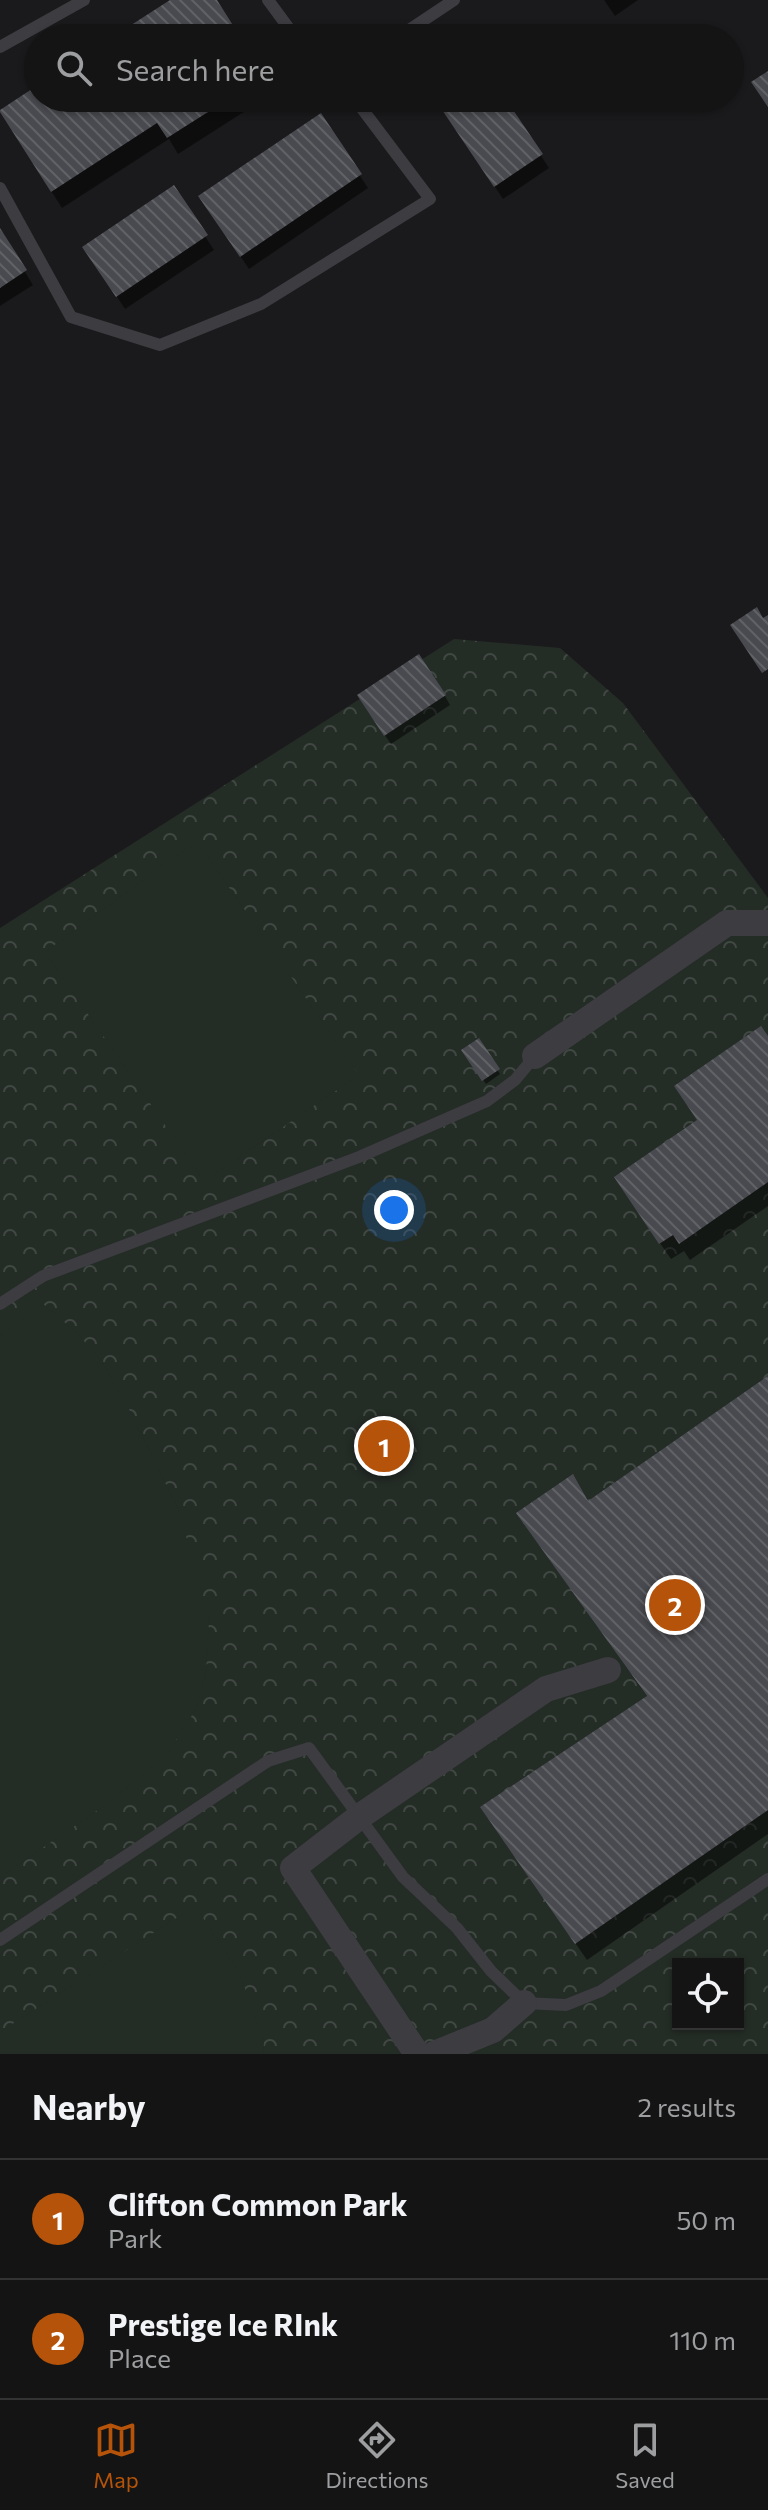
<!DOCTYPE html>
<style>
body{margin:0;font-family:Commissioner,sans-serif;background:#212122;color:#f1f3f6}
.controls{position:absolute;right:24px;bottom:24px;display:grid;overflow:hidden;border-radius:0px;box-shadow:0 2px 6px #0004}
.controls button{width:72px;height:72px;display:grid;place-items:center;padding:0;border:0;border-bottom:2px solid #333334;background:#141415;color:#f1f3f6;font:40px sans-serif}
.you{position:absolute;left:394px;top:1210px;width:28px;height:28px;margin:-20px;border:6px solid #fff;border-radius:50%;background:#1a73e8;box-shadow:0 0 0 12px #1a73e833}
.badge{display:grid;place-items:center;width:52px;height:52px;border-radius:50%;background:#b45309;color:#fff;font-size:26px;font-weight:700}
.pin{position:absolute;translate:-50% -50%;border:4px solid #fff;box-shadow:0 2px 8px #0006}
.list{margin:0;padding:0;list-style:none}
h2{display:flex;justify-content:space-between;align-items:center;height:104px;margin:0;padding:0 32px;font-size:34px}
h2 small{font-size:26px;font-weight:400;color:#9d9ea0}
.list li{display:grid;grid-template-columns:52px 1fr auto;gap:24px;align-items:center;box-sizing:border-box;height:120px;padding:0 32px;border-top:2px solid #333334}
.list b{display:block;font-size:30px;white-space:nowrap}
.list p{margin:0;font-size:26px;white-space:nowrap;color:#9d9ea0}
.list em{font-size:26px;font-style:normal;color:#9d9ea0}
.icon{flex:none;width:44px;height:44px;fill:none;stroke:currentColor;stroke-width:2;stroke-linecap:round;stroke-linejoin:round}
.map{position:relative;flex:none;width:768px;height:2054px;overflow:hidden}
.search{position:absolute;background:#141415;box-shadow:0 2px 6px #0004;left:24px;right:24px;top:24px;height:88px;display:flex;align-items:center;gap:20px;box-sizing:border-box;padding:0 28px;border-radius:44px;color:#9d9ea0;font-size:30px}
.sheet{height:344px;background:#141415}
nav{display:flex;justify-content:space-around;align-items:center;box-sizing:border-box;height:112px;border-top:2px solid #333334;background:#141415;font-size:22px;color:#9d9ea0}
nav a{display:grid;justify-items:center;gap:4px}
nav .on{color:#b45309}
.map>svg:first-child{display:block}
.forest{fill:url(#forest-crowns);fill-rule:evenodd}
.pitch{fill:#242c26}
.shadow{fill:#0007}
.building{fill:url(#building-back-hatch)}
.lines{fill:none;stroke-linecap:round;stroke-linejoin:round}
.lane{stroke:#3c3c41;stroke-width:12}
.street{stroke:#3c3c41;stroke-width:26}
</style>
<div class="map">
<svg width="768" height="2054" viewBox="0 0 768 2054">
<defs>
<pattern id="forest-crowns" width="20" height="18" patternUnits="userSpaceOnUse" patternTransform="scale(2)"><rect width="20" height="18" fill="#242c26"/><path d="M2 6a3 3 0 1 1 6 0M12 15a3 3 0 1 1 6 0" fill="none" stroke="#414844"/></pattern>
<pattern id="building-back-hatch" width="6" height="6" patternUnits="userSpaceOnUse" patternTransform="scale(2)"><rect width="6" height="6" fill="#494a4f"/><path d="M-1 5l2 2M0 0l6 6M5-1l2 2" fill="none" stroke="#616266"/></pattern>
</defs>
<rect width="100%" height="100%" fill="#1a1a1c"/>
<path class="forest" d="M454,639L560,648L623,703L768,898V2054H0V928ZM678,1964H738V2024H678Z"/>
<path class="pitch" d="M197,841L359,1075L204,1181L45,952Z
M43,1304L77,1333L102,1362L130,1411L179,1511L209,1619L206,1672L196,1709L167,1754L111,1801L0,1877V1335Z
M195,1906L239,1972L264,2042L263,2054H0V2032Z"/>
<path class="shadow" d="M604,0H638L615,16Z
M38,87V98H266L178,154L169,139L62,208L11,128Z
M436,98H503L549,168L503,199Z
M321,116L368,188L249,269L209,210Z
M174,188L214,250L125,309L93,260Z
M0,231L33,285L0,306Z
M445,696L450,705L391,744L364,705Z
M768,1040V1206L690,1260L684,1251L671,1259L626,1194L698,1121Z
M479,1041L500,1074L486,1084L464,1051Z
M768,1379V1834L587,1960L493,1824L648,1698L518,1514L588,1504Z"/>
<path class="building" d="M170,0H217L241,38H111Z
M260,28L267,38H245Z
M768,71V107L751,82Z
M38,85V98H230L167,138L157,123L51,192L0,112V110Z
M434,98H505L543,154L494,187Z
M321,113L362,174L240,257L198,196Z
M174,185L208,235L116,297L82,247Z
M0,228L27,270L0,288Z
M757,607L763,618L768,615V669L762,673L730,625Z
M419,654L446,695L384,736L357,695Z
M761,1026L768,1036V1182L679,1244L673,1235L659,1244L614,1177L697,1120L674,1086Z
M479,1038L500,1069L482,1081L461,1050Z
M768,1376V1810L575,1944L480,1807L647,1696L516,1513L573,1474L588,1501Z"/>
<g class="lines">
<path class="lane" d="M268,0L296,38
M397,38L454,0
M0,47L84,0
M0,188L71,317L160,345L261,304L430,199L354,98
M0,1304L43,1276L359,1157L487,1101L515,1080L535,1056
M0,1940L268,1761L309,1748L403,1877L457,1928L491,1971L524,2003L566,2005L601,1991L768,1879"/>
<path class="street" d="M535,1056L727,923H768
M417,2054L293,1868L359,1817L546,1689L608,1670
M434,2054L493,2030L524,2003"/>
</g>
</svg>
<div class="controls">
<button><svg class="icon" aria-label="locate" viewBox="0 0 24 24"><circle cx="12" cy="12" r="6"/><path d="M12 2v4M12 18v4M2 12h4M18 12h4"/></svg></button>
</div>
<div class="you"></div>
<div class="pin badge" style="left:384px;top:1446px">1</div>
<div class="pin badge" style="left:675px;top:1605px">2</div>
<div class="search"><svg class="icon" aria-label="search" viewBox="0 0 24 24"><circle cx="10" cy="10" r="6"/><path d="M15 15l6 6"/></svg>Search here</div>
</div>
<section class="sheet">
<h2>Nearby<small>2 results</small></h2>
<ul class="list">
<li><span class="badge">1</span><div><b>Clifton Common Park</b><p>Park</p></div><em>50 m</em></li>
<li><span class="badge">2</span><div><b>Prestige Ice RInk</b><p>Place</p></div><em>110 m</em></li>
</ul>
</section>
<nav>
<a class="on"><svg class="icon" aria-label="map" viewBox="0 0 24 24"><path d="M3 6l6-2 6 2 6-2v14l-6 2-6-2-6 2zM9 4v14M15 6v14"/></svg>Map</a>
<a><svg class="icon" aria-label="directions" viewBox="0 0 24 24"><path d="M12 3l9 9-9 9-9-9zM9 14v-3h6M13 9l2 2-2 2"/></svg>Directions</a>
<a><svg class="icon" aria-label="saved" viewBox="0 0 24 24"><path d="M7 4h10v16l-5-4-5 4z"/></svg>Saved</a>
</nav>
